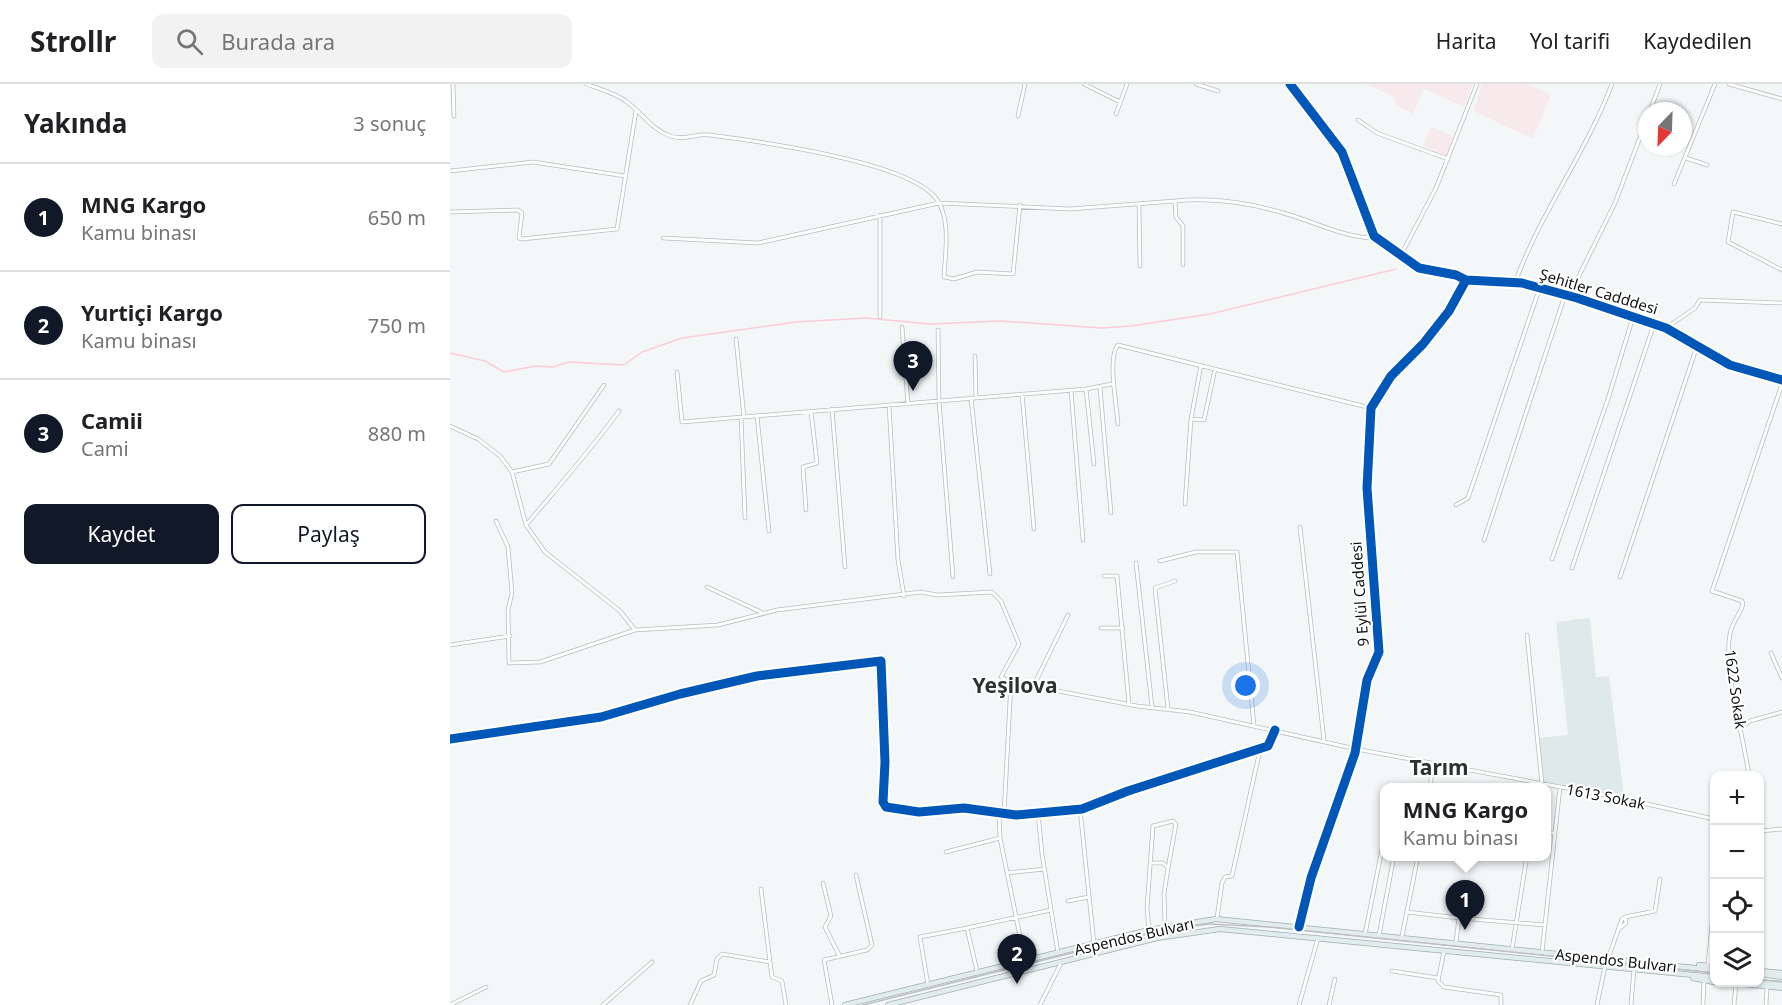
<!DOCTYPE html>
<html lang="tr">
<meta charset="utf-8">
<style>
body{margin:0;font-family:"Noto Sans",sans-serif;background:#f2f2f2;color:#202124}
.controls{position:absolute;right:18px;bottom:18px;display:grid;overflow:hidden;border-radius:12px;box-shadow:0 2px 4px #0004}
.controls button{width:54px;height:54px;display:grid;place-items:center;padding:0;border:0;border-bottom:2px solid #e0e0e0;background:#fff;color:#202124;font:30px sans-serif}
.compass{position:absolute;left:1188px;top:18px;width:54px;height:54px;border-radius:50%;background:#fff;box-shadow:0 2px 4px #0004;rotate:203deg}
.you{position:absolute;left:796px;top:602px;width:21px;height:21px;margin:-15px;border:4px solid #fff;border-radius:50%;background:#1a73e8;box-shadow:0 0 0 9px #1a73e833}
.badge{display:grid;place-items:center;width:39px;height:39px;border-radius:50%;background:#111827;color:#fff;font-size:20px;font-weight:700}
.pin{position:absolute;translate:-50% -50px;filter:drop-shadow(0 2px 3px #0008)}
.pin::after{content:'';position:absolute;top:32px;width:21px;height:18px;background:inherit;clip-path:polygon(0 0,100% 0,50% 100%)}
.popup{position:absolute;left:930px;top:699px;width:171px;height:78px;box-sizing:border-box;display:grid;place-content:center;border-radius:12px;background:#fff;filter:drop-shadow(0 2px 4px #0005);font-size:20px;white-space:nowrap;color:#757577}
.popup b{font-size:22px;color:#202124}
.popup::after{content:'';position:absolute;left:50%;top:100%;margin-left:-12px;border:12px solid transparent;border-top-color:#fff}
.list{margin:0;padding:0;list-style:none}
h2{display:flex;justify-content:space-between;align-items:center;height:78px;margin:0;padding:0 24px;font-size:26px}
h2 small{font-size:20px;font-weight:400;color:#757577}
.list li{display:grid;grid-template-columns:39px 1fr auto;gap:18px;align-items:center;box-sizing:border-box;height:108px;padding:0 24px;border-top:2px solid #e0e0e0}
.list b{display:block;font-size:22px;white-space:nowrap}
.list p{margin:0;font-size:20px;white-space:nowrap;color:#757577}
.list em{font-size:20px;font-style:normal;color:#757577}
.actions{display:flex;gap:12px;padding:18px 24px}
.actions a{flex:1;padding:14px 0;border:2px solid #111827;border-radius:12px;text-align:center;font-size:21px;color:#111827}
.actions .main{background:#111827;color:#fff}
.icon{flex:none;width:33px;height:33px;fill:none;stroke:currentColor;stroke-width:2;stroke-linecap:round;stroke-linejoin:round}
.map{position:relative;flex:none;width:1332px;height:921px;overflow:hidden}
header{display:flex;align-items:center;gap:36px;box-sizing:border-box;height:84px;padding:0 30px;background:#fff;border-bottom:2px solid #e0e0e0}
header strong{font-size:28px}
nav{display:flex;gap:33px;margin-inline-start:auto;font-size:21px}
.search{width:420px;height:54px;background:#f2f2f2;display:flex;align-items:center;gap:15px;box-sizing:border-box;padding:0 21px;border-radius:12px;color:#757577;font-size:22px}
main{display:flex}
aside{flex:1;background:#fff}
.map>svg:first-child{display:block}
.built{fill:#dfe9eb}
.green{fill:#f7eaed}
.lines{fill:none;stroke-linecap:round;stroke-linejoin:round}
.stream{stroke:#faccd6;stroke-width:1.5}
.street-casing{stroke:#b9bcbd;stroke-width:4.5}
.primary-casing{stroke:#9eaeb1;stroke-width:6}
.street{stroke:#fdfefe;stroke-width:3}
.primary{stroke:#e3eced;stroke-width:4.5}
.tram{stroke:#bec0c0;stroke-width:1.5}
.cycleway-casing{stroke:#fff;stroke-width:13}
.cycleway{stroke:#0057b8;stroke-width:9}
.labels{text-anchor:middle;dominant-baseline:central;stroke-width:4.5;stroke-linejoin:round;paint-order:stroke}
.street-label{font-size:15px;fill:#0f1112;stroke:#fff}
.district-label{font-size:21px;font-weight:bold;fill:#2c3131;stroke:#fff}
</style>
<header>
<strong>Strollr</strong>
<div class="search"><svg class="icon" aria-label="search" viewBox="0 0 24 24"><circle cx="10" cy="10" r="6"/><path d="M15 15l6 6"/></svg>Burada ara</div>
<nav><a>Harita</a><a>Yol tarifi</a><a>Kaydedilen</a></nav>
</header>
<main>
<aside>
<h2>Yakında<small>3 sonuç</small></h2>
<ul class="list">
<li><span class="badge">1</span><div><b>MNG Kargo</b><p>Kamu binası</p></div><em>650 m</em></li>
<li><span class="badge">2</span><div><b>Yurtiçi Kargo</b><p>Kamu binası</p></div><em>750 m</em></li>
<li><span class="badge">3</span><div><b>Camii</b><p>Cami</p></div><em>880 m</em></li>
</ul>
<div class="actions"><a class="main">Kaydet</a><a>Paylaş</a></div>
</aside>
<div class="map">
<svg width="1332" height="921" viewBox="0 0 1332 921">
<rect width="100%" height="100%" fill="#f4f7f8"/>
<path class="built" d="M1140,534L1146,593L1159,592L1174,713L1094,698L1088,654L1118,651L1106,538Z"/>
<path class="green" d="M917,0H1023L1014,23L974,5L963,30L946,21L945,14Z
M1032,0H1078L1101,10L1083,55L1024,27Z
M981,43L1005,53L996,72L973,62Z"/>
<g class="lines">
<path class="stream" d="M0,269L35,277L54,288L86,282L103,283L119,278L174,281L192,268L232,254L346,238L416,234L480,240L550,237L652,244L681,242L760,230L946,185"/>
<defs>
<path id="street" d="M3,0L4,32
M136,0C149,5 166,9 177,18C192,29 201,45 220,52C234,57 246,49 260,51C306,57 464,78 488,117C501,138 495,170 494,193L504,195L527,188L563,190L570,121
M634,0L670,18
M746,0L768,7
M840,0L892,68L924,152L969,184L1006,191L1016,196L1072,199L1127,214L1216,244L1280,281L1332,296
M1279,0L1332,15
M1200,27L1210,0
M666,30L677,0
M568,32L575,0
M908,36L927,49L998,75
M1236,74L1257,81
M0,87L83,78L175,92
M1224,100L1265,0
M725,117C765,113 802,119 840,131C867,139 896,154 925,154
M689,121L690,182
M0,128L68,126L72,129L69,154L72,155L167,145L186,27
M1332,140L1283,128L1278,158L1332,186
M213,154L308,159L489,119L620,125L725,117L726,133L733,142V181
M951,171L986,104L1027,0
M1065,199C1090,129 1136,69 1162,0
M1119,212L1165,119L1197,35
M430,233V131
M452,243L458,320
M1216,244L1245,224L1250,216L1332,219
M488,246L489,317L503,493
M286,255L294,333
M525,272L526,314
M227,288L232,338L636,305L662,300
M650,304L661,429
M636,305L644,380
M621,306L633,456
M572,310L584,445
M521,314L540,490
M439,321L448,476L454,512
M382,325L395,483
M307,332L319,447
M291,333L295,434
M741,335L754,336L765,285
M668,340C667,322 657,273 668,261L921,324
M0,342L28,355L50,372L62,388L76,441L95,468L170,527L185,546
M62,388L99,380L154,301
M735,420L741,335L751,281
M1006,421L1018,414L1090,203
M356,426L353,383L367,379L361,328
M46,437L58,463L62,509L58,526L59,579L90,578L185,546L268,541L327,526L471,508L487,511L542,508L551,517L569,560L551,593L561,598
M76,441C108,403 140,367 169,327
M850,443L874,656
M1034,456L1115,211
M1102,475L1158,315L1183,233
M710,477L746,468H787L804,641
M686,479L702,623
M1122,484L1204,240
M654,492H667L679,620
M1170,493L1247,262
M257,503L313,529
M651,544H673
M1077,551L1092,700
M0,561L60,552
M1321,569L1332,594
M583,603L618,531
M718,625L705,504L725,497
M1292,643L1300,637L1332,628
M0,655L151,633L230,610L307,592L431,577L435,678L433,718L436,723L469,728L514,724L566,731L632,725L678,707L818,662L825,646
M1299,692C1294,653 1273,585 1280,550C1282,538 1290,531 1293,520L1292,517L1262,507L1332,300
M980,704L983,680
M630,725L644,860
M588,729L592,770L608,869
M549,730L550,754L575,877
M554,730L561,598L687,622L740,628L906,665L1170,714L1264,735
M1310,747L1332,745
M1096,749H1105
M496,768L550,754
M701,779H713L718,784L714,810L715,843
M557,789L595,785
M373,799L381,832L375,843L389,871
M311,805L320,878
M618,817L639,813
M957,828L1009,834
M1175,833L1205,827L1210,795
M767,834L772,799L775,793L782,792L810,666
M849,843L861,794L905,669L917,596L929,568L917,404L921,324L941,292L973,260L999,227L1016,196
M699,846L697,824L703,742L723,737L726,740L718,784
M915,850L934,755
M929,851L944,772
M952,852L968,772
M1006,858L1009,834L1095,841
M1062,865L1077,772
M994,867L988,897L994,903L1051,911V921
M1092,868L1110,703
M1158,875L1172,835L1175,833L1176,839L1169,845
M1258,881L1264,819
M527,887L517,844L601,826
M942,887L988,894
M478,901L470,853L517,844
M0,921L36,903
M153,921L202,878
M240,921L251,897L264,891L267,875L272,870L320,878L322,893L332,897L336,921
M382,921L374,876L417,866L422,861L406,791
M590,921L611,879
M849,921L868,854
M879,921L885,895
M1147,921L1155,882
M1181,921L1184,885
M1253,921L1254,897
M1284,921L1286,900
M1316,921L1317,903"/>
<path id="primary" d="M1249,881L1264,882
M1310,887L1332,889
M1310,890L1332,893
M1243,894L1264,898
M1274,898L1332,904
M1310,898L1332,900
M395,921L699,846L766,835L1264,886
M438,921L707,854L770,845L1264,893"/>
</defs>
<use href="#street" class="street-casing"/>
<use href="#primary" class="primary-casing"/>
<use href="#street" class="street"/>
<use href="#primary" class="primary"/>
<path class="tram" d="M1310,896L1332,898
M413,921L714,846L759,840L819,843L1264,889"/>
<defs>
<path id="cycleway" d="M840,0L892,68L924,152L969,184L1006,191L1016,196L1072,199L1127,214L1216,244L1280,281L1332,296
M0,655L151,633L230,610L307,592L431,577L435,678L433,718L436,723L469,728L514,724L566,731L632,725L678,707L818,662L825,646
M849,843L861,794L905,669L917,596L929,568L917,404L921,324L941,292L973,260L999,227L1016,196"/>
</defs>
<use href="#cycleway" class="cycleway-casing"/>
<use href="#cycleway" class="cycleway"/>
</g>
<g class="labels">
<g class="street-label">
<text transform="translate(1149 207) rotate(17)">Şehitler Cadddesi</text>
<text transform="translate(909 510) rotate(-94)">9 Eylül Caddesi</text>
<text transform="translate(1286 605) rotate(82)">1622 Sokak</text>
<text transform="translate(1156 712) rotate(11)">1613 Sokak</text>
<text transform="translate(684 852) rotate(-13)">Aspendos Bulvarı</text>
<text transform="translate(1166 876) rotate(6)">Aspendos Bulvarı</text>
</g>
<g class="district-label">
<text x="565" y="601">Yeşilova</text>
<text x="989" y="683">Tarım</text>
</g>
</g>
</svg>
<div class="controls">
<button>+</button>
<button>−</button>
<button><svg class="icon" aria-label="locate" viewBox="0 0 24 24"><circle cx="12" cy="12" r="6"/><path d="M12 2v4M12 18v4M2 12h4M18 12h4"/></svg></button>
<button><svg class="icon" aria-label="layers" viewBox="0 0 24 24"><path d="M12 4l9 5-9 5-9-5zM3 14l9 5 9-5"/></svg></button>
</div>
<svg class="compass" viewBox="-18 -18 36 36"><path d="M0-13l5 13h-10z" fill="#e53935"/><path d="M0 13l5-13h-10z" fill="#757577"/></svg>
<div class="you"></div>
<div class="pin badge" style="left:1015px;top:846px">1</div>
<div class="popup"><b>MNG Kargo</b>Kamu binası</div>
<div class="pin badge" style="left:567px;top:900px">2</div>
<div class="pin badge" style="left:463px;top:307px">3</div>
</div>
</main>
